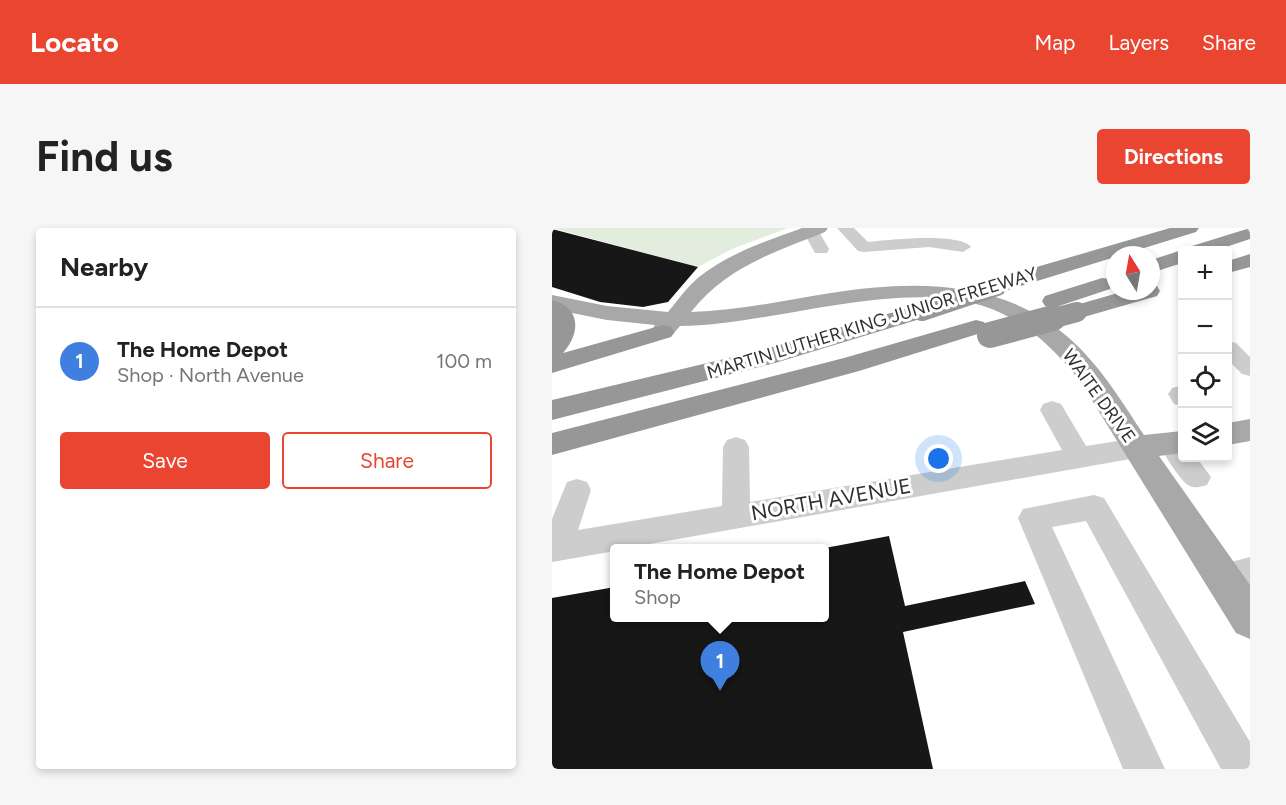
<!DOCTYPE html>
<meta charset="utf-8">
<style>
body{margin:0;font-family:Figtree,sans-serif;background:#f6f6f6;color:#222}
.controls{position:absolute;right:18px;top:18px;display:grid;overflow:hidden;border-radius:6px;box-shadow:0 3px 9px #0003}
.controls button{width:54px;height:54px;display:grid;place-items:center;padding:0;border:0;border-bottom:2px solid #e0e0e0;background:#fff;color:#222;font:30px sans-serif}
.compass{position:absolute;left:554px;top:18px;width:54px;height:54px;border-radius:50%;background:#fff;box-shadow:0 3px 9px #0003;rotate:349deg}
.you{position:absolute;left:387px;top:231px;width:21px;height:21px;margin:-15px;border:4px solid #fff;border-radius:50%;background:#1a73e8;box-shadow:0 0 0 9px #1a73e833}
.badge{display:grid;place-items:center;width:39px;height:39px;border-radius:50%;background:#ea4530;color:#fff;font-size:20px;font-weight:700}
.pin{position:absolute;translate:-50% -50px;filter:drop-shadow(0 2px 3px #0008)}
.pin::after{content:'';position:absolute;top:32px;width:21px;height:18px;background:inherit;clip-path:polygon(0 0,100% 0,50% 100%)}
.popup{position:absolute;left:58px;top:316px;width:219px;height:78px;box-sizing:border-box;display:grid;place-content:center;border-radius:6px;background:#fff;filter:drop-shadow(0 2px 4px #0005);font-size:20px;white-space:nowrap;color:#767676}
.popup b{font-size:22px;color:#222}
.popup::after{content:'';position:absolute;left:50%;top:100%;margin-left:-12px;border:12px solid transparent;border-top-color:#fff}
.list{margin:0;padding:0;list-style:none}
h2{display:flex;justify-content:space-between;align-items:center;height:78px;margin:0;padding:0 24px;font-size:26px}
h2 small{font-size:20px;font-weight:400;color:#767676}
.list li{display:grid;grid-template-columns:39px 1fr auto;gap:18px;align-items:center;box-sizing:border-box;height:108px;padding:0 24px;border-top:2px solid #e0e0e0}
.list b{display:block;font-size:22px;white-space:nowrap}
.list p{margin:0;font-size:20px;white-space:nowrap;color:#767676}
.list em{font-size:20px;font-style:normal;color:#767676}
.actions{display:flex;gap:12px;padding:18px 24px}
.actions a{flex:1;padding:14px 0;border:2px solid #ea4530;border-radius:6px;text-align:center;font-size:21px;color:#ea4530}
.actions .main{background:#ea4530;color:#fff}
.icon{flex:none;width:33px;height:33px;fill:none;stroke:currentColor;stroke-width:2;stroke-linecap:round;stroke-linejoin:round}
.map{position:relative;flex:none;width:698px;height:541px;overflow:hidden;border-radius:6px}
header{display:flex;align-items:center;gap:36px;box-sizing:border-box;height:84px;padding:0 30px;background:#ea4530;color:#fff}
header strong{font-size:28px}
nav{display:flex;gap:33px;margin-inline-start:auto;font-size:21px}
.intro{display:flex;align-items:center;justify-content:space-between;box-sizing:border-box;height:144px;padding:0 36px}
h1{margin:0;font-size:42px}
.button{padding:15px 27px;border-radius:6px;background:#ea4530;color:#fff;font-size:21px;font-weight:700}
main{display:flex;gap:36px;padding:0 36px}
aside{flex:1;background:#fff;border-radius:6px;box-shadow:0 3px 9px #0003}
.map>svg:first-child{display:block}
.green{fill:#e3edde}
.building{fill:#171717}
.lines{fill:none;stroke-linecap:round;stroke-linejoin:round}
.minor{fill:#cdcdcd;fill-rule:evenodd}
.major{fill:#a8a8a8;fill-rule:evenodd}
.highway{fill:#979797;fill-rule:evenodd}
.highway-bridge-far1{stroke:#979797;stroke-width:20}
.highway-bridge{stroke:#979797;stroke-width:26}
.labels{text-anchor:middle;dominant-baseline:central;stroke-width:6;stroke-linejoin:round;paint-order:stroke}
.far-street-label{font-size:18px;fill:#303030;stroke:#fff}
.street-label{font-size:21px;fill:#303030;stroke:#fff}
</style>
<header>
<strong>Locato</strong>
<nav><a>Map</a><a>Layers</a><a>Share</a></nav>
</header>
<div class="intro"><h1>Find us</h1><a class="button">Directions</a></div>
<main>
<aside>
<h2>Nearby<small></small></h2>
<ul class="list">
<li><span class="badge" style="background:#3f7fe0">1</span><div><b>The Home Depot</b><p>Shop · North Avenue</p></div><em>100 m</em></li>
</ul>
<div class="actions"><a class="main">Save</a><a>Share</a></div>
</aside>
<div class="map">
<svg width="698" height="541" viewBox="0 0 698 541">
<rect width="100%" height="100%" fill="#fff"/>
<path class="green" d="M0,0H236L180,21L146,39Z"/>
<path class="building" d="M0,1L146,39L116,74L91,79L48,74L0,59Z
M337,308L353,378L473,353L483,376L351,404L381,541H0V370L63,359V390H273V320Z"/>
<g class="lines">
<path class="minor" d="M253,0H265L277,21L275,25H263L251,3Z
M285,0H302L316,14C336,12 407,4 419,19L411,24L377,19L312,24L306,23Z
M676,113L684,115L698,129V148L690,146L676,132Z
M628,158L630,159V178L622,176L616,166L620,160Z
M500,173L509,176L534,218L584,210L593,213L597,220L593,227L584,230L75,320H63V323L0,334V291L15,254L25,251L35,254L39,262L26,302L170,278L171,219L175,212L184,209L193,212L197,219L198,274L510,222L488,182L491,176Z
M620,206L630,211V230H645L659,249L655,257C648,259 642,261 636,257C627,251 612,226 607,216L611,209Z
M542,267L552,270L698,514V541H669L534,293L500,299L613,541H571L466,290L471,281Z
M698,329V359L671,365L660,361L655,350L660,339Z"/>
<path class="major" d="M250,0H276L273,4C223,24 174,39 139,84C186,83 233,72 279,65C362,52 451,51 517,110C548,137 570,174 592,207L630,203V225L607,228L698,357V411L684,405L528,153C506,125 482,101 449,85C363,43 223,98 128,98C121,107 115,110 104,107L100,102L103,97L55,92L0,81V67L55,78L116,84C126,72 135,59 147,49C177,25 215,13 250,0Z
M698,191V213L676,217V195Z"/>
<path class="highway" d="M618,0H647L644,4L453,63L445,64L437,63L434,58L437,53Z
M698,0V11L665,22H637L640,18Z
M630,22V35L599,45V32Z
M698,26V39L676,45V33Z
M550,50L558,51L561,56L558,61L501,80L493,78L490,73L493,68Z
M599,57L605,58L608,63L605,68L525,91L517,89L514,84L517,79L573,63H599Z
M0,72C30,80 28,106 11,125L111,97L119,99L123,104L119,109L0,145Z
M370,76L378,78L381,83L378,88L223,135L0,192V172L210,122Z
M424,92L432,94L436,99L432,104L307,143L0,227V205L292,130Z"/>
<path class="highway-bridge-far1" d="M370,83L445,58
M495,92L525,84"/>
<path class="highway-bridge" d="M438,107L501,90"/>
</g>
<g class="labels">
<g class="far-street-label">
<text transform="translate(320 95) rotate(-17)">MARTIN LUTHER KING JUNIOR FREEWAY</text>
<text transform="translate(547 168) rotate(54)">WAITE DRIVE</text>
</g>
<g class="street-label">
<text transform="translate(279 271) rotate(-10)">NORTH AVENUE</text>
</g>
</g>
</svg>
<div class="controls">
<button>+</button>
<button>−</button>
<button><svg class="icon" aria-label="locate" viewBox="0 0 24 24"><circle cx="12" cy="12" r="6"/><path d="M12 2v4M12 18v4M2 12h4M18 12h4"/></svg></button>
<button><svg class="icon" aria-label="layers" viewBox="0 0 24 24"><path d="M12 4l9 5-9 5-9-5zM3 14l9 5 9-5"/></svg></button>
</div>
<svg class="compass" viewBox="-18 -18 36 36"><path d="M0-13l5 13h-10z" fill="#e53935"/><path d="M0 13l5-13h-10z" fill="#767676"/></svg>
<div class="you"></div>
<div class="pin badge" style="left:168px;top:463px;background:#3f7fe0">1</div>
<div class="popup"><b>The Home Depot</b>Shop</div>
</div>
</main>
